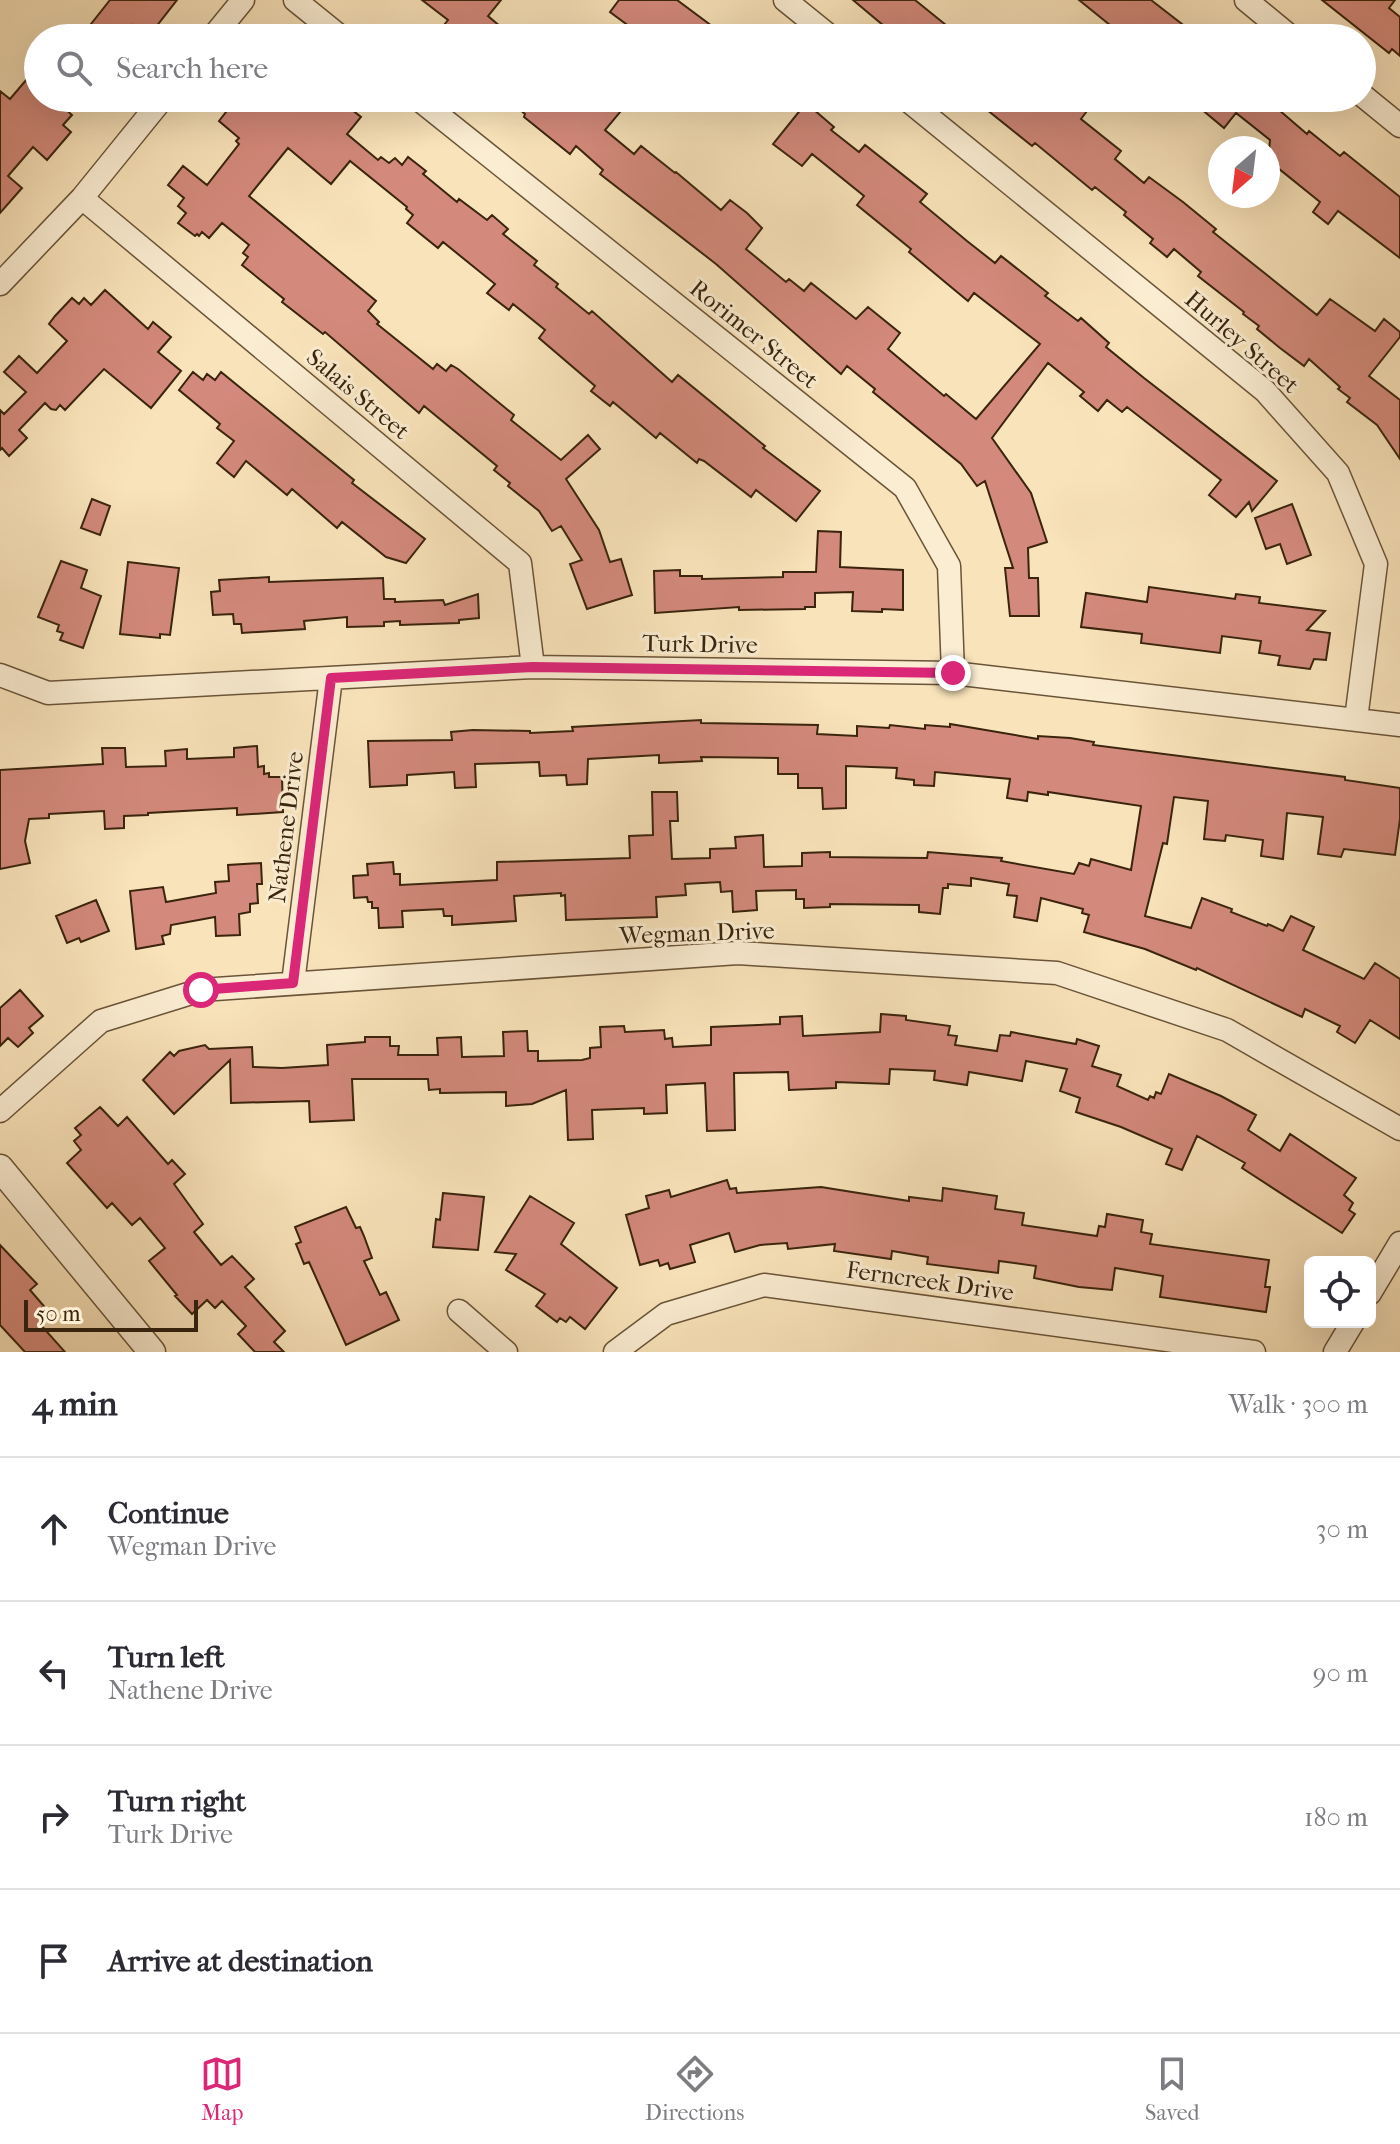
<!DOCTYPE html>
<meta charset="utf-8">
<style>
body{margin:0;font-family:"IM FELL French Canon",serif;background:#f7f7f7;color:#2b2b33}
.controls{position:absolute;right:24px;bottom:24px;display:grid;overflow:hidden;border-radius:12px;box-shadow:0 8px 32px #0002}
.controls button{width:72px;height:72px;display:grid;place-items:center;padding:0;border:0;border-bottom:2px solid #e1e1e2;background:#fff;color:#2b2b33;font:40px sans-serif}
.compass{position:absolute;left:1208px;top:136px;width:72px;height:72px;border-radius:50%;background:#fff;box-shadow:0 8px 32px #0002;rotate:208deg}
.scale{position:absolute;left:24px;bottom:20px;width:174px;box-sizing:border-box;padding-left:8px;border:4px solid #3a240d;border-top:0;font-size:22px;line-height:28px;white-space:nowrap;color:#3a240d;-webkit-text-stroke:6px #fbedd2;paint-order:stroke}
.stop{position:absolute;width:24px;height:24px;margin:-18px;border:6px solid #db2777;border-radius:50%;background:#fff}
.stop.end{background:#db2777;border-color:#fff;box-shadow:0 2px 8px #0008}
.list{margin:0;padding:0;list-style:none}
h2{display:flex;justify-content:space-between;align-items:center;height:104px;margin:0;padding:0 32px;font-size:34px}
h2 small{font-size:26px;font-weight:400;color:#7c7c81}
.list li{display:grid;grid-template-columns:52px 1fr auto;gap:24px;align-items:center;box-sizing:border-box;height:144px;padding:0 32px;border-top:2px solid #e1e1e2}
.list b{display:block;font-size:30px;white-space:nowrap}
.list p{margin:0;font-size:26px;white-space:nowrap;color:#7c7c81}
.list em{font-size:26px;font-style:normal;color:#7c7c81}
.icon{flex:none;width:44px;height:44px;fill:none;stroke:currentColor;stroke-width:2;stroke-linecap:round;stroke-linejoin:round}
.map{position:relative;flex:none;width:1400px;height:1352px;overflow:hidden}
.search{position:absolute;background:#fff;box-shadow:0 8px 32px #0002;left:24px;right:24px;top:24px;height:88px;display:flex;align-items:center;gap:20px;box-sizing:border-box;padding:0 28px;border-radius:44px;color:#7c7c81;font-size:30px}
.sheet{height:680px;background:#fff}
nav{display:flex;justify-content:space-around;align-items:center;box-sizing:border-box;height:112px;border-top:2px solid #e1e1e2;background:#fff;font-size:22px;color:#7c7c81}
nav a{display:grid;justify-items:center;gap:4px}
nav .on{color:#db2777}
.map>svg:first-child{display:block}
.building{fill:#d3897b;stroke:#3a240d;stroke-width:2}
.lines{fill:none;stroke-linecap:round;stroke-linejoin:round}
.minor-casing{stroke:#6a5438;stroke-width:25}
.tertiary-casing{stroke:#6a5438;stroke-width:29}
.minor{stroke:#fbedd2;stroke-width:22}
.tertiary{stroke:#fbedd2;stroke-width:26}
.route{stroke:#db2777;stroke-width:10}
.labels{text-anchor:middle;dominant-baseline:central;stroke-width:6;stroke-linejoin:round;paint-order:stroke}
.street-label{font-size:24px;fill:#3a240d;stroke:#fbedd2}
</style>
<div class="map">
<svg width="1400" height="1352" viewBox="0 0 1400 1352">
<rect width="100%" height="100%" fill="#f9e3ba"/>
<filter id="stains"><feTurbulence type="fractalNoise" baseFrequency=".0025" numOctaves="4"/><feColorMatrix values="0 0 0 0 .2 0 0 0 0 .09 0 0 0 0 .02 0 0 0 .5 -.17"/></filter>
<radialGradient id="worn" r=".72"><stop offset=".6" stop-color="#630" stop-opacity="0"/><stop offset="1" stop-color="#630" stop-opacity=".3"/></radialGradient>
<path class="building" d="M110,0H177L148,37L132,25L122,38H80Z
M422,0H501L488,16L514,38H441L448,28L444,25L448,20Z
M619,0H677L728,38H645L610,12Z
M853,0H915L962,38H913L902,29L896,36Z
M1079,0H1151L1200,38H1126Z
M1322,0H1395L1389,8L1400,17V56L1392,49L1389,53Z
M38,66V98H53L72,115L63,125L71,132L47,160L33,147L8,176L22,188L0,213V91L10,99Z
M237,98H337L361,117L347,134L378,160L381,157L389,163L395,158L402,165L408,157L426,171L423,174L457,202L459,199L487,220L492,215L508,229L503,234L537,261L534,265L558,284L556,287L589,314L592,311L672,382L678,375L765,446L763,448L820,491L796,521L756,490L751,497L704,461L699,459L697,463L660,433L656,438L613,402L610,406L591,391L595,386L539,338L545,330L513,304L509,310L487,293L495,284L443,242L438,248L407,223L413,215L406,209L407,207L350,161L331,184L288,148L249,196L376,301L368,311L379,322L377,324L433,369L437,364L446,371L451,365L458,369L514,415L511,420L561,460L588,435L600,449L566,479L599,530L610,562L621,559L632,595L587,609L570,564L582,560L561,526L552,531L539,511L508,486L510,483L494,470L497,466L424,406L419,413L325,332L323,334L282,302L284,299L242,265L248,257L243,253L249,245L222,223L209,238L202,232L199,236L197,234L195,236L178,223L186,213L178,206L184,198L168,185L183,166L207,185L239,144L236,141L239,138L219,121Z
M506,98H604L621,111L605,130L634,154L641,146L675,173L676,172L721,210L730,200L747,213L762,228L746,249L786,282L789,279L804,291L811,283L856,319L868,307L900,333L888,349L944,396L946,394L976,419L1040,344L974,293L968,301L951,287L909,252L911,249L857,205L864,196L812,154L802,166L773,144L806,103L834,127L831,130L859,152L865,145L927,194L920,202L967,241L995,263L1001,256L1048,293L1045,296L1078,321L1081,318L1109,343L1106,347L1144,378L1277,481L1252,511L1249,502L1236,517L1209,495L1221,480L1127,407L1122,412L1107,400L1098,411L1080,396L1084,392L1048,363L992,438L1031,493L1047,542L1028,548L1029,578H1038L1039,616H1010L1005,568H1013L985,481L977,486L961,464L873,392L875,389L847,366L841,374L716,264L600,174L603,170L576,146L570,154L524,117L525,114Z
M995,98H1024L1036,107L1043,98H1071L1087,111L1081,119L1121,151L1115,159L1144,183L1149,177L1183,202L1216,229L1213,232L1317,315L1330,299L1375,331L1384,319L1400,332V337L1369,376L1400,400V459L1377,425L1347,402L1350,398L1338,389L1340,387L1309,359L1304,366L1280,348L1257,329L1259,326L1243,314L1244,312L1198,276L1201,272L1174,249L1167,257L1150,243L1153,239L1124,215L1126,212L1095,187L1092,190L1035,143L1032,146L986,109Z
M1188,98H1265L1307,134L1309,131L1340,156L1344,152L1400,197V258L1338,211L1328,224L1313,212L1320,202L1268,160L1270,140L1236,113L1224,128Z
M105,290L148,329L153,322L171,337L158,352L181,371L151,408L104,369L65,410L60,405L56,410L51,409L45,403L19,430L27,438L9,456L2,448L0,450V410L4,414L26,392L4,372L19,356L37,373L67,341L49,324L55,316L72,298L79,304L84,298L91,305Z
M193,372L203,380L207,374L215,380L221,372L354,480L352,483L425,539L406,563L386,557L342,522L337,528L292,489L287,495L246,461L234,477L217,463L234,441L217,428L220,424L179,390Z
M92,499L110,506L100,535L81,528Z
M1292,504L1311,555L1287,564L1280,544L1266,549L1255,518Z
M818,531L841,532L840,567L903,570V610L882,609V612L852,611L853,592L815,593V607H805V609L739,610V607L655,613L654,571L680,570V576H702V579L783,577V572H816Z
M61,561L87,570L81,588L101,596L83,648L60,640L63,633L57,631L59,625L38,617Z
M128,562L179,568L170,635L160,634V638L120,634Z
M269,577V582L383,578L384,599H395V602L443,600L445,605L478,594L479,618L459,620V623L400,625V621L384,622V626L347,627V617L304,621L305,629L242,633L241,624H234L233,614L213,615L211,592L220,591L219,580Z
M1149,587L1235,599L1236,594L1260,597L1259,603L1325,611L1307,630L1330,633L1326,660L1314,659L1310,669L1278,665L1280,656L1259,653L1261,641L1222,636L1220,653L1141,643L1142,634L1081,627L1086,593L1147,602Z
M701,720V723L818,725L817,734L857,736V726L889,728L890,725L925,729V725L950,727V724L1038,739V736L1070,738L1094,742L1093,745L1345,777V780L1400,788V819L1395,855L1344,849L1341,857L1318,854L1323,817L1287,813L1283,859L1261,856L1263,840L1226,835L1225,841L1204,839L1208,801L1174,797L1167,844L1163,843L1145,916L1191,928L1202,898L1232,909L1231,912L1267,926L1268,924L1283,931L1291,916L1314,927L1303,950L1364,979L1375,963L1400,979V1039L1370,1020L1355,1043L1337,1032L1340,1026L1305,1009L1302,1017L1197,968L1196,970L1145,949L1084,932L1089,915L1082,913L1083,909L1041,898L1037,921L1014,917L1017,896L1007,895L1009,884L971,878V886L948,884V888H943L940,914L919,912V905L830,904V907L804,908V899H796V890L756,891L757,910L733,912L732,891L721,892L720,882L685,884L686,895L656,897L657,917L566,920L565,895L561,896V893L514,896L516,921L452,925V916H444L443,909L402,911L403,927L379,928L378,908H372V902H368L367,897L354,898L353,876L368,875L367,864L393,862L394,874H400V885L497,880V862L630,858L629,836L653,835L652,792H677L678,821H670L672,859L710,858V849L736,848L735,837L763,835L764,867L802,866V853L830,852V857L927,858L928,852L1002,858L1001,861L1074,874L1079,863L1089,866L1091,859L1131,870L1141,806L1048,792V795L1028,792L1027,801L1007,798L1010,779L935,772L934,786L914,785V780L896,778L897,768L846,766V808L823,809L822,788H798V774H778V758L701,757L702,761L659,763V755L588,759L587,784L567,785L566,775L540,776L539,762L475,764L476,787L455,788L454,772L407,775V785L370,787L368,741L452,740L451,732L473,730L530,731V733L573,731L572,727Z
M257,746L258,767L264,766V774L269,773V777H282L283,812L237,815V808L148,813V815L124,816V828L105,829L104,811L49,814V818L29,819L25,841L30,863L0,869V770L103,764L102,748H125L126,767L166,766L165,751L187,749V759L234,757V748Z
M261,863L262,884H257L258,903L250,904V912L239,914L240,935L216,936L215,917L171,925L170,934L162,936L164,944L136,949L130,891L163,887L166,902L216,893L215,882L229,881L228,865Z
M96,900L109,931L81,942L79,938L67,943L56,916Z
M20,990L43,1016L29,1028L33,1033L18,1047L8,1038L0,1046V1008Z
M881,1014L906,1016V1020L950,1026L948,1035L957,1036L955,1045L997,1051L1000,1035L1010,1036L1011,1032L1076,1044L1077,1039L1099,1046L1092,1066L1121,1075L1117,1086L1148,1100L1150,1096L1154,1098L1156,1092L1161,1094L1169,1074L1221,1096L1256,1115L1248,1130L1280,1151L1290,1134L1356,1178L1344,1195L1353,1203L1349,1210L1355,1214L1342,1233L1242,1168L1245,1163L1197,1136L1182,1170L1166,1164L1172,1149L1121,1127L1076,1112L1080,1098L1060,1091L1067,1069L1026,1061L1022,1081L969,1072L967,1085L934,1080L935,1071L890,1069L889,1084L836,1082V1088L789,1090L788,1072L734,1073L735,1130L707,1131L705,1083L666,1085L667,1113L644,1114V1108L592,1110L593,1139L568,1140L566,1090L532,1104L506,1106V1092L440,1093V1089L429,1090L428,1079H352L354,1120L310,1122L309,1101L231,1103L230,1060L174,1114L143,1080L170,1052L174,1056L179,1051L205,1045L209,1049L252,1047L253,1067L282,1068L328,1065L327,1045L365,1042V1037H390V1046H399L398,1055H438L437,1038L461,1037L462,1057L504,1056L503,1032L527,1031L528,1051H538V1061L582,1060L590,1058V1048L601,1047L600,1027L624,1026L625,1032L664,1030L665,1039L672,1038L673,1047L711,1045V1027L780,1024V1017L802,1016L803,1036L880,1032Z
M100,1107L118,1126L127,1117L168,1164L172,1160L185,1174L174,1184L203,1224L194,1232L221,1265L232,1256L254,1279L245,1287L285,1331L274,1342L284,1352H255L238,1334L246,1326L222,1301L215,1308L207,1300L192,1314L175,1296L177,1295L149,1261L165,1248L140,1218L132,1225L112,1203L107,1208L67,1163L81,1150L74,1141L81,1135L75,1128Z
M727,1180L730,1189L736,1188L737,1193L821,1187L909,1201V1197L942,1201L943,1188L997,1196L995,1209L1024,1213L1022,1225L1097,1236L1099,1226L1105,1227L1107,1214L1143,1220L1141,1232L1152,1234L1150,1244L1269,1260L1265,1287H1270L1266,1312L1160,1297L1163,1276L1115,1268L1112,1290L1079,1287L1034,1278L1036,1266L999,1261L998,1273L927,1264L928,1257L892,1251L891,1259L834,1251L835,1244L788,1249L787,1243L760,1245L735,1252L729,1233L690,1245L695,1262L670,1269L668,1263L660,1266L658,1260L640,1265L626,1215L649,1208L646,1196L669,1190L671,1197Z
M443,1193L484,1197L478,1250L433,1247L436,1219L440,1220Z
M530,1196L574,1223L561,1244L617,1288L585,1329L570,1317L566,1322L560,1318L557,1322L536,1306L545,1294L506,1270L516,1254L495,1252Z
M346,1207L356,1228L360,1227L364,1236L372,1258L364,1261L380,1295L386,1292L399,1320L346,1345L309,1262L304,1264L296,1244L301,1242L295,1227Z
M0,1245L37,1284L30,1290L49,1312L39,1323L65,1352H25L0,1325Z"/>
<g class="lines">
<defs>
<path id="minor" d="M295,0L342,38
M785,0L832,38
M1246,0L1292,38
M212,38L243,0
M1362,95L1400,126
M417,98L905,488L949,566L953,673
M905,98L1265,391L1338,473L1376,564L1356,719
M82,198L520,563L533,667
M0,284L82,198L163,98
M0,675L48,693L533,667L953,673L1400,725
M293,983L331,678
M0,1111L101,1021L201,990L738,953L1057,973L1227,1030L1400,1129
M1370,1293L1400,1243
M459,1311L506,1352
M615,1352L666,1314L764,1285L1254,1352
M1335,1352L1353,1322"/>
<path id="tertiary" d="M0,1168L152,1352"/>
</defs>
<use href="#minor" class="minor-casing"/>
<use href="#tertiary" class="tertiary-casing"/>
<use href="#minor" class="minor"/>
<use href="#tertiary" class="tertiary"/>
</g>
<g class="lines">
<path class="route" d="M201,990L293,983L331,678L533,667L953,673"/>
</g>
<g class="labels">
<g class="street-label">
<text transform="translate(754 334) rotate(39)">Rorimer Street</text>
<text transform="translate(1242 342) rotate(41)">Hurley Street</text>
<text transform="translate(358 394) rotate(40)">Salais Street</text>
<text transform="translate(700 644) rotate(1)">Turk Drive</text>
<text transform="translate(286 827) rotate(-83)">Nathene Drive</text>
<text transform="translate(697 933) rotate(-2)">Wegman Drive</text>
<text transform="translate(930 1281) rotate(8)">Ferncreek Drive</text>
</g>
</g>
<rect width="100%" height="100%" filter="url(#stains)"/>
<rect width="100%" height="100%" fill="url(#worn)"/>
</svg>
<div class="controls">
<button><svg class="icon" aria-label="locate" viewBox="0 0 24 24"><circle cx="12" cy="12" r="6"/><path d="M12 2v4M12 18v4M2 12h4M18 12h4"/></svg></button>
</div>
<svg class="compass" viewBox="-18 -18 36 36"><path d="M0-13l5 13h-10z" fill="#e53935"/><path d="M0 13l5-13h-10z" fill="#7c7c81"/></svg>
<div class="scale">50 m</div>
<div class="stop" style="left:201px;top:990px"></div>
<div class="stop end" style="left:953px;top:673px"></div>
<div class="search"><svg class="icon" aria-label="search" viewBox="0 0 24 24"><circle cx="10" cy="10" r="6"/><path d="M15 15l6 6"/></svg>Search here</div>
</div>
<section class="sheet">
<h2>4 min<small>Walk · 300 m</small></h2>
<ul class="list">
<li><svg class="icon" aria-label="ahead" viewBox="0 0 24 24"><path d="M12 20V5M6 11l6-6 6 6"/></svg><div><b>Continue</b><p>Wegman Drive</p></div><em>30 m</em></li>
<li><svg class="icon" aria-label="left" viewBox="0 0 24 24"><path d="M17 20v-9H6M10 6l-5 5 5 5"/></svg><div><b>Turn left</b><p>Nathene Drive</p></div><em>90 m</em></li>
<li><svg class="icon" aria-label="right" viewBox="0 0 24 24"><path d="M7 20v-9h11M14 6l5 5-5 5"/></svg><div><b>Turn right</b><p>Turk Drive</p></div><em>180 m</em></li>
<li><svg class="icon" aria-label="arrive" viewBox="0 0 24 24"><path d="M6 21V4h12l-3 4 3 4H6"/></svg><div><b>Arrive at destination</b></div></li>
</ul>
</section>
<nav>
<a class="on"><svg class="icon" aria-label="map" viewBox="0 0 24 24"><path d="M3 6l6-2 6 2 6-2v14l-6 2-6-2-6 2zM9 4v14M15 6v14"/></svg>Map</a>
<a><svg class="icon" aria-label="directions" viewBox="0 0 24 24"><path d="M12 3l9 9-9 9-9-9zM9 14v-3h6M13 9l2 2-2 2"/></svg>Directions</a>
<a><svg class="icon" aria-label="saved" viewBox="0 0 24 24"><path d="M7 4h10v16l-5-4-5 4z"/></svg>Saved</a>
</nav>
